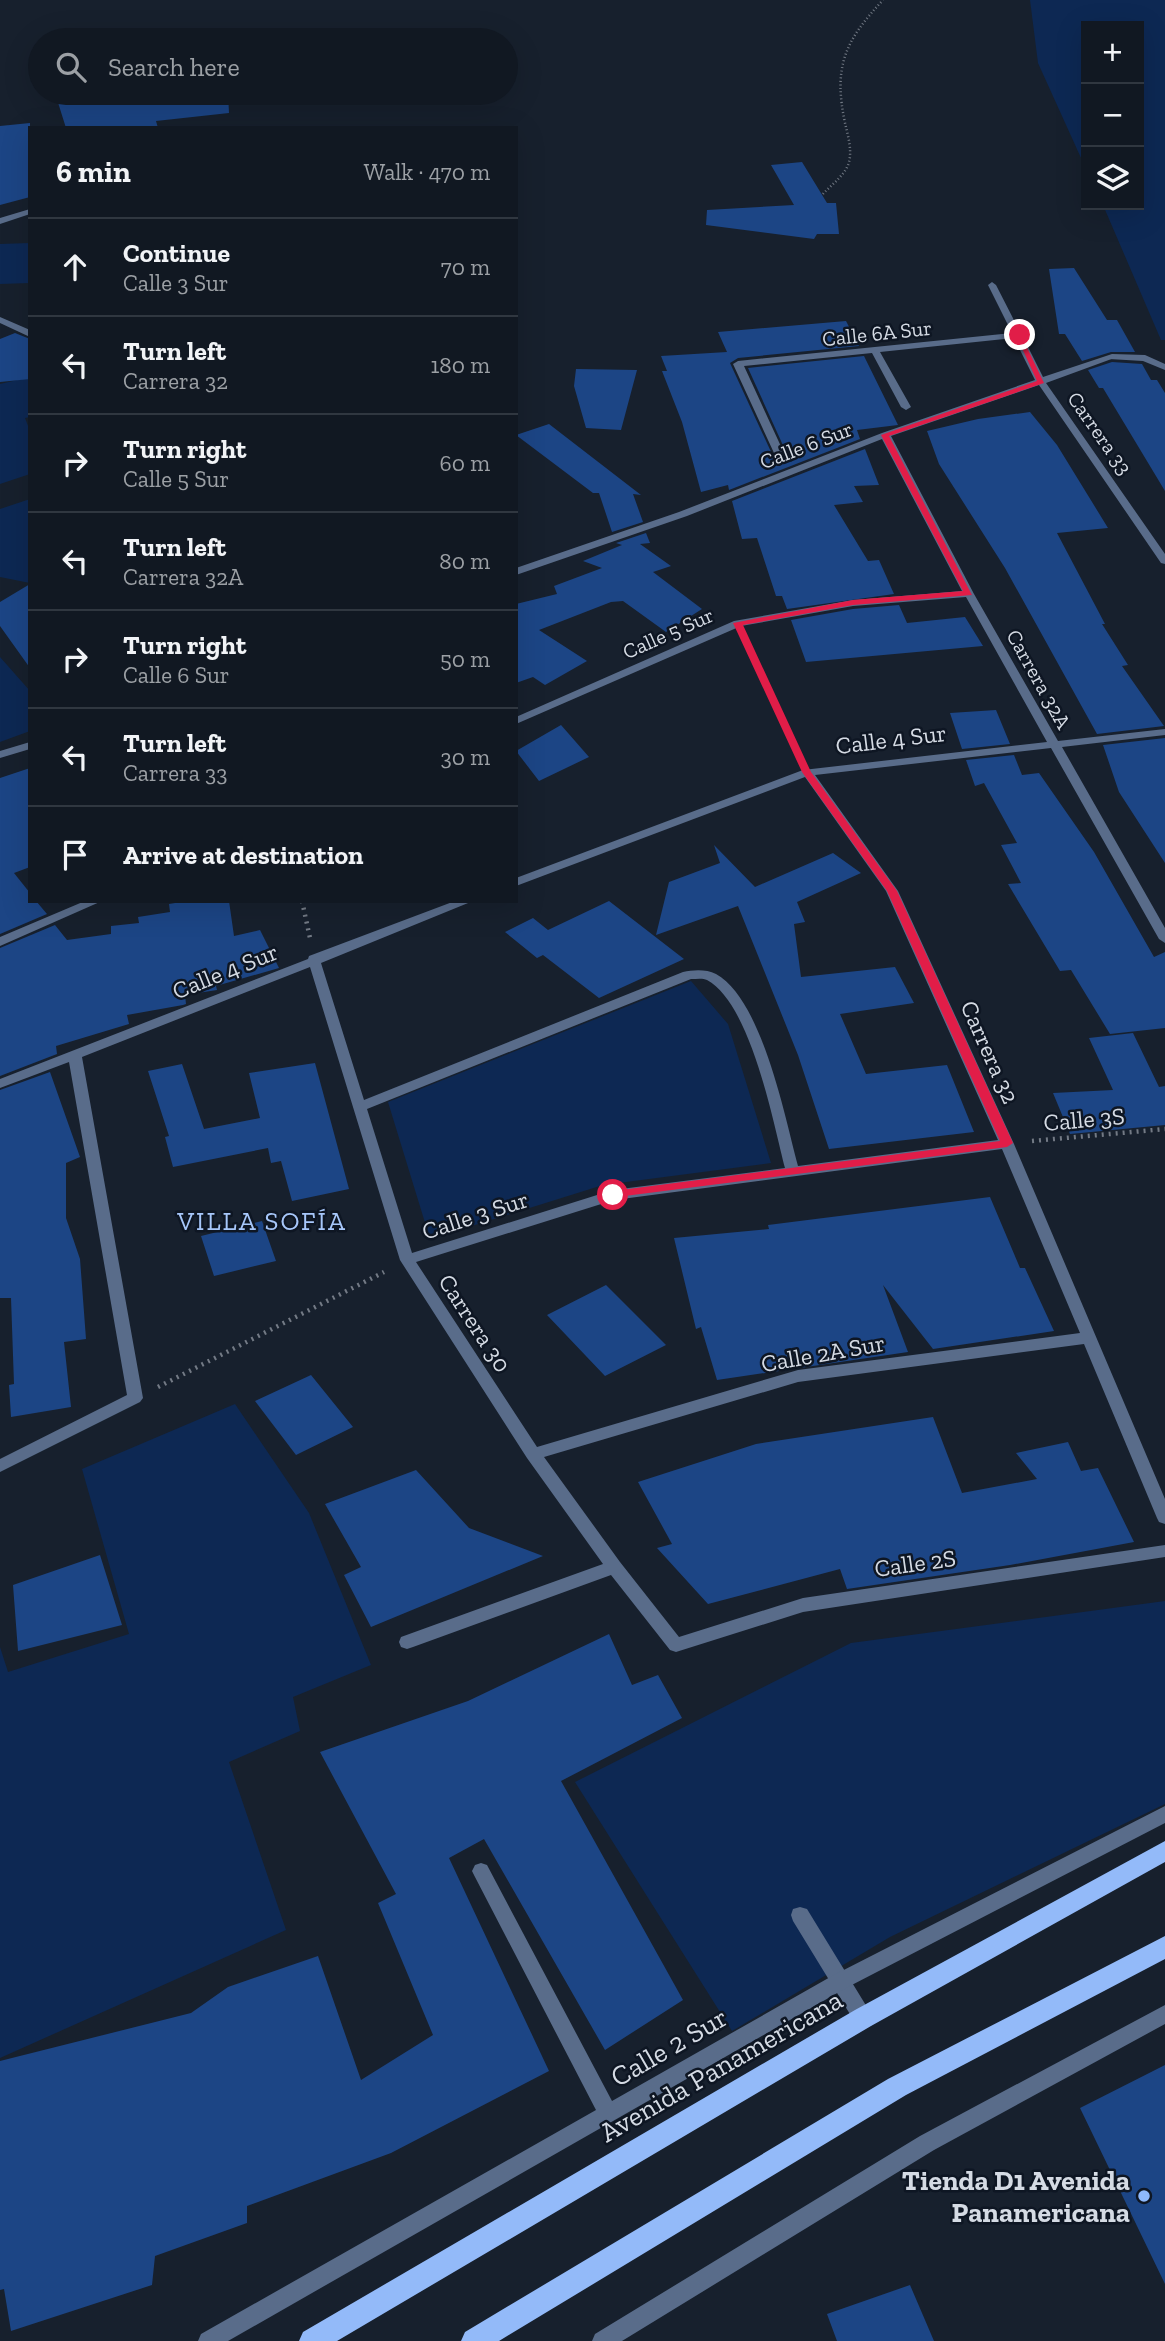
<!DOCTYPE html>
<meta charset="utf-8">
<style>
body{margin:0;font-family:"Zilla Slab",serif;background:#1a212a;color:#f1f3f6}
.controls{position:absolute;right:21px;top:21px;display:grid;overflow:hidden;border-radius:0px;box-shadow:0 7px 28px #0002}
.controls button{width:63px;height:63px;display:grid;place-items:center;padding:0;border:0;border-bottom:2px solid #303740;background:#111822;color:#f1f3f6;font:35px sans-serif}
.stop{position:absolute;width:21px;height:21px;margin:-16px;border:5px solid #e11d48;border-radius:50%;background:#fff}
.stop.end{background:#e11d48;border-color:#fff;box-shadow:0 2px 7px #0008}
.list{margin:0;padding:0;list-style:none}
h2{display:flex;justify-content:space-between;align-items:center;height:91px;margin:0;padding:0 28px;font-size:30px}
h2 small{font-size:23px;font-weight:400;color:#9ca0a5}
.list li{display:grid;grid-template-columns:46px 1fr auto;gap:21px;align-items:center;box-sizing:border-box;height:98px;padding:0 28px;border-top:2px solid #303740}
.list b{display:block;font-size:26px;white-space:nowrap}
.list p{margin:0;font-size:23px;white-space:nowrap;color:#9ca0a5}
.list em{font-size:23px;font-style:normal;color:#9ca0a5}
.icon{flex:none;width:38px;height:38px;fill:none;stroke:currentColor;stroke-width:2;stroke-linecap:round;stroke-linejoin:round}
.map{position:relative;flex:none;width:1165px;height:2341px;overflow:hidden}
.search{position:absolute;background:#111822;box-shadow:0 7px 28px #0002;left:28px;top:28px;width:490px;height:77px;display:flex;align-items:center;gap:18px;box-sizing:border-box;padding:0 24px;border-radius:38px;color:#9ca0a5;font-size:26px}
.panel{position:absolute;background:#111822;box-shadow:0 7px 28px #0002;left:28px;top:126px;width:490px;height:777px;border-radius:0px}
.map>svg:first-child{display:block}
.green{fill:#0d2853}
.building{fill:#1c4585}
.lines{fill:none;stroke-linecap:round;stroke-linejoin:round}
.path-far2{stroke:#737a85;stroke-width:2.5;stroke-dasharray:1 2.5;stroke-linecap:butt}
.path-far1{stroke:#737a85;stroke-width:3.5;stroke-dasharray:2 4.5;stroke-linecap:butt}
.path{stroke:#737a85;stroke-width:4.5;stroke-dasharray:2 5;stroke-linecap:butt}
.service{fill:#596c8a;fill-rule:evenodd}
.minor{fill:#596c8a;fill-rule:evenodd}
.primary{fill:#93baf9;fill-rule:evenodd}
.route{fill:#e11d48}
.poi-dot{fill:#8eb9fc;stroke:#0e1623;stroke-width:2.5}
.labels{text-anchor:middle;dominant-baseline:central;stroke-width:5;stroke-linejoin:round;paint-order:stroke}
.far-street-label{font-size:21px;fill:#d5dbe4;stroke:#0e1623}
.street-label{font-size:24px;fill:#d5dbe4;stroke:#0e1623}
.neighbourhood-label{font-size:26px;letter-spacing:2px;fill:#a7c7fa;stroke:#0e1623}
.near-street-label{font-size:28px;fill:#d5dbe4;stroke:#0e1623}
.near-poi-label{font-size:28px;font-weight:bold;fill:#d5dbe4;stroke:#0e1623;text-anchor:end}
</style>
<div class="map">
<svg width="1165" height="2341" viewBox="0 0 1165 2341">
<rect width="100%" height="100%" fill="#17202d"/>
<path class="green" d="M1030,0H1165V340H1161L1103,205H1139V26H1086V169L1038,63Z
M30,243V283L0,284V244Z
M30,377V417L25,418L30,431V474L0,484V384Z
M30,499V583L0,577V509Z
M0,657L30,691V731L0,742Z
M691,981L728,1024L771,1163L603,1185L430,1239L388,1102Z
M235,1404L309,1513L371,1665L293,1697L300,1731L229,1762L286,1930L0,2058V1647L8,1672L129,1634L82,1469Z
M1165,1601V1804L890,1937L732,2031L575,1782L851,1643Z"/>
<path class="building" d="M55,93H228L229,113L156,121L158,128H66Z
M30,123V197L0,205V126Z
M802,162L827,203H836L839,234H817L814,239L706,225L707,210L794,205L771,165Z
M1074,268L1107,320H1117L1135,352H1111L1082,361L1065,334H1059L1049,269Z
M846,321L859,346L738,358L730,363L772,454L780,458L786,452L748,368L864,356L898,425L857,430L860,439L729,490L728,485L701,492L682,422L662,371H667L661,356L727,352L718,332Z
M15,333L30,339V379L0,382V339Z
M1112,362L1142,364L1151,380H1157L1165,393V491L1103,388H1099L1088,370Z
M576,369L637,370L621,430L586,428L574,386Z
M1030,412L1057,445L1108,528L1057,533L1105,624H1102L1128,665L1122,666L1164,726L1097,734L1005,568L939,464L927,431L978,419Z
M549,424L641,495L633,494L643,522L612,532L599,493H593L516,435Z
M865,449L879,485L854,486L863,502L834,505L868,561L879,560L894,594L787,609L782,596H776L757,538L742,539L732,501Z
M646,533L650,543L640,544L671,566L653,572L702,609L666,632L623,601L611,602L539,630L587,661L545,685L533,677L516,683V604L557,594L554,586L602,568L583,561L622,545L616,543Z
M30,584V668L0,626V602Z
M899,605L907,623L965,617L983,646L806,662L791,620L853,609Z
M996,710L1010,744L962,749L950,713Z
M561,725L589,757L539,781L516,751Z
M1165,738V863L1119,792L1103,745Z
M1014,755L1022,775L1039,773L1094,852L1154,957L1165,952V1028L1110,1034L1071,970L1060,971L1008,884L1021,883L1001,845L1017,843L984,783L975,786L966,760Z
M30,768V867L14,873L30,893V901H36L47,914L0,934V778Z
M714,845L755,887L833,853L861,873L797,902L805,922L794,924L801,977L895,967L914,1003L840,1014L866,1074L947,1065L974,1132L829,1149L798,1055L738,906L656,935L669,882L720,863Z
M187,901H229L234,936L260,930L279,968L216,986L217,990L185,995L186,1004L183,1005L127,1015L129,1024L56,1046L57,1054L0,1076V948L55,925L67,940L111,934V926L139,923L138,917L170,912L169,904Z
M609,901L684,959L599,998L543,955L537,958L505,932L533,918L548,930Z
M1133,1033L1159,1087L1165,1086V1125L1070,1134L1053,1093L1113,1090L1089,1038Z
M315,1063L349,1189L292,1201L281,1161L271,1163L268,1148L173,1167L165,1137L169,1136L148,1071L182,1064L204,1129L260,1118L249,1073Z
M50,1072L80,1157L66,1163V1218L80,1259L86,1339L64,1342L71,1407L11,1417L9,1385L14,1384L11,1298H0V1090Z
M990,1197L1020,1268H1025L1054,1331L933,1349L883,1285L908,1352L717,1380L701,1327L696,1329L674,1238L769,1229L768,1225Z
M262,1221L276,1261L214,1276L201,1236Z
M606,1285L666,1345L605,1376L547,1315Z
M311,1375L353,1427L296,1455L255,1401Z
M933,1417L962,1493L1037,1479L1016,1453L1068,1442L1081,1471L1098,1468L1134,1542L1010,1565L847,1589L840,1569L708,1604L657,1548L672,1544L638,1482L756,1444Z
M416,1470L469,1528L543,1556L371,1627L344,1575L361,1567L325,1504Z
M100,1555L122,1625L18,1651L13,1585Z
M609,1634L632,1685L658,1675L682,1718L561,1781L683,2000L605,2050L484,1839L449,1858L549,2071L391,2153L247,2206V2223L155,2256L152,2285L11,2331L4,2289L0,2290V2061L191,2013L228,1987L318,1956L361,2080L433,2035L378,1903L396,1894L320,1752L468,1701Z
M1165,2065V2284L1080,2108Z
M910,2285L934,2341H837L827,2314Z"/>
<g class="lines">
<path class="path-far2" d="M823,194C831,185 843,177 848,165C853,152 848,136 845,123C833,66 845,41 883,0"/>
<path class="path-far1" d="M747,643L798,753"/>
<path class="path" d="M302,901L310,938
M1032,1141L1165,1129
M158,1387L384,1272"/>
<path class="service" d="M1112,354L1145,355L1165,364V370L1143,361L1109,359V355Z
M800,1907L807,1909L870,2012L873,2018L870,2024L863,2027L856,2024L793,1921L791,1915L793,1909Z"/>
<path class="minor" d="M30,209V214L0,224V218Z
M992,282L996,285L1020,332L1025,335L1023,337L1043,377L1109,355L1117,357L1046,383L1165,554V564L1161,563L1039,385L891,436L974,594L1058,741L1165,729V735L1062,747L1165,928V943L1159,939L1051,748L815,775L898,891L1014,1144L1165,1499V1524L1159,1522L1157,1518L1084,1344L798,1382L544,1457L620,1562L679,1637L803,1598L1165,1545V1557L803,1612L676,1652L670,1650L611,1575L413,1647L407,1649L401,1647L399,1642L401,1637L603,1564L527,1458L400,1260L310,967L82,1057L143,1398L140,1402L0,1472V1459L127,1395L69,1062L0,1088V1079L308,959L309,956L455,901H473L321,963L364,1100L683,972C693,970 706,969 716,974C762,999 785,1118 798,1166L998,1140L886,891L805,777L516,886V878L803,770L1047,742L966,597L853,606L741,626L516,724V717L734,621L853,600L962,591L882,439L687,516L516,575V568L679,512L882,433L1035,380L1014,338L880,352L911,407L906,410L901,407L872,353L744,366L784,453L779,456L774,453L733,364L738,361L1012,333L988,285ZM691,979C697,979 703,978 707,980C751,1004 773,1122 785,1168L613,1190L412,1253L367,1109ZM1002,1149L1080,1333L798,1370L537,1447L416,1262L614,1200Z
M0,317L30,330V337L0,323Z
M30,742V749L0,758V751Z
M85,901H102L0,946V937Z
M1165,1806V1823L846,1988L228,2341H198L201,2334L596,2110L475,1877L472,1871L475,1865L481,1863L487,1865L612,2101L832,1976Z
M1165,2005V2024L934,2150L622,2341H592L595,2334L920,2136Z"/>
<path class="primary" d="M1165,1841V1862L871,2026L337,2341H299L303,2332L855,2010Z
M1165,1936V1959L906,2095L499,2341H461L465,2332L888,2079Z"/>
</g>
<path class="route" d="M1020,333L1044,383L889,436L972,595L853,605L743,625L811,772L897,891L1013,1143L1007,1147L609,1198L607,1195L613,1191L1000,1141L887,891L802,772L733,623L853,600L963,591L881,435L1037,381L1016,335Z"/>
<circle class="poi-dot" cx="1144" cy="2196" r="7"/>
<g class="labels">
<g class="far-street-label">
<text transform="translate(877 333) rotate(-6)">Calle 6A Sur</text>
<text transform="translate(1100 433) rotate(55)">Carrera 33</text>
<text transform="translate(806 445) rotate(-21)">Calle 6 Sur</text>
<text transform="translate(668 633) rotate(-24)">Calle 5 Sur</text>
<text transform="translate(1039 679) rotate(61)">Carrera 32A</text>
</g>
<g class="street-label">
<text transform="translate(891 739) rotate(-7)">Calle 4 Sur</text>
<text transform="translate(225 971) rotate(-22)">Calle 4 Sur</text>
<text transform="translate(990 1052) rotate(66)">Carrera 32</text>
<text transform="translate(1084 1119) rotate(-5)">Calle 3S</text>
<text transform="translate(475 1215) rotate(-18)">Calle 3 Sur</text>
<text transform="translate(475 1323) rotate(57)">Carrera 30</text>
<text transform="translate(823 1353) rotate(-10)">Calle 2A Sur</text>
<text transform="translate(915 1563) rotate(-8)">Calle 2S</text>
</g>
<g class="neighbourhood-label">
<text x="262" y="1221">VILLA SOFÍA</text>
</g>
<g class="near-street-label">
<text transform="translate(669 2047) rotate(-30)">Calle 2 Sur</text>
<text transform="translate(721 2066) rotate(-30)">Avenida Panamericana</text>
</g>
<g class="near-poi-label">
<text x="1130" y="2180">Tienda D1 Avenida<tspan x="1130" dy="32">Panamericana</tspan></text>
</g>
</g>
</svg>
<div class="controls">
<button>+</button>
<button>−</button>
<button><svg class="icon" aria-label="layers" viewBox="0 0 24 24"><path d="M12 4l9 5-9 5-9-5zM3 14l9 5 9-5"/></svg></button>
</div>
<div class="stop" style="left:613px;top:1195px"></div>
<div class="stop end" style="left:1020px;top:335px"></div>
<div class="search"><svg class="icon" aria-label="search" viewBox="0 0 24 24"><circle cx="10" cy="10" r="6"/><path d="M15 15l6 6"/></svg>Search here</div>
<section class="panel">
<h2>6 min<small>Walk · 470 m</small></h2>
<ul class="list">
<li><svg class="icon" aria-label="ahead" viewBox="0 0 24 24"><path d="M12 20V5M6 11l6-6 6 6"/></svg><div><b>Continue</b><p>Calle 3 Sur</p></div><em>70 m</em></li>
<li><svg class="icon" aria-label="left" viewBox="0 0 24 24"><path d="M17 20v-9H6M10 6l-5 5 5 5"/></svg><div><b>Turn left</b><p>Carrera 32</p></div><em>180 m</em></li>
<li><svg class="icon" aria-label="right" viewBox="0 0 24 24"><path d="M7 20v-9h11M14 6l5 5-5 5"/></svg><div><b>Turn right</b><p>Calle 5 Sur</p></div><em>60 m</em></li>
<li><svg class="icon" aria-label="left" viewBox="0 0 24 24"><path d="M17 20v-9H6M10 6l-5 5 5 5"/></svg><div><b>Turn left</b><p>Carrera 32A</p></div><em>80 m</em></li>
<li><svg class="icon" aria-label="right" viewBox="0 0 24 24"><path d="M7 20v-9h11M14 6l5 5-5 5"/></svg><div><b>Turn right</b><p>Calle 6 Sur</p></div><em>50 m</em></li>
<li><svg class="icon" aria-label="left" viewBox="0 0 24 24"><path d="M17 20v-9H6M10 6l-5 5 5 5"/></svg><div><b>Turn left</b><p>Carrera 33</p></div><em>30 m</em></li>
<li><svg class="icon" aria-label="arrive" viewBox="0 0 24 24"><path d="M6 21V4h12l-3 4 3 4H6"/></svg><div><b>Arrive at destination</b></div></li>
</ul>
</section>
</div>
